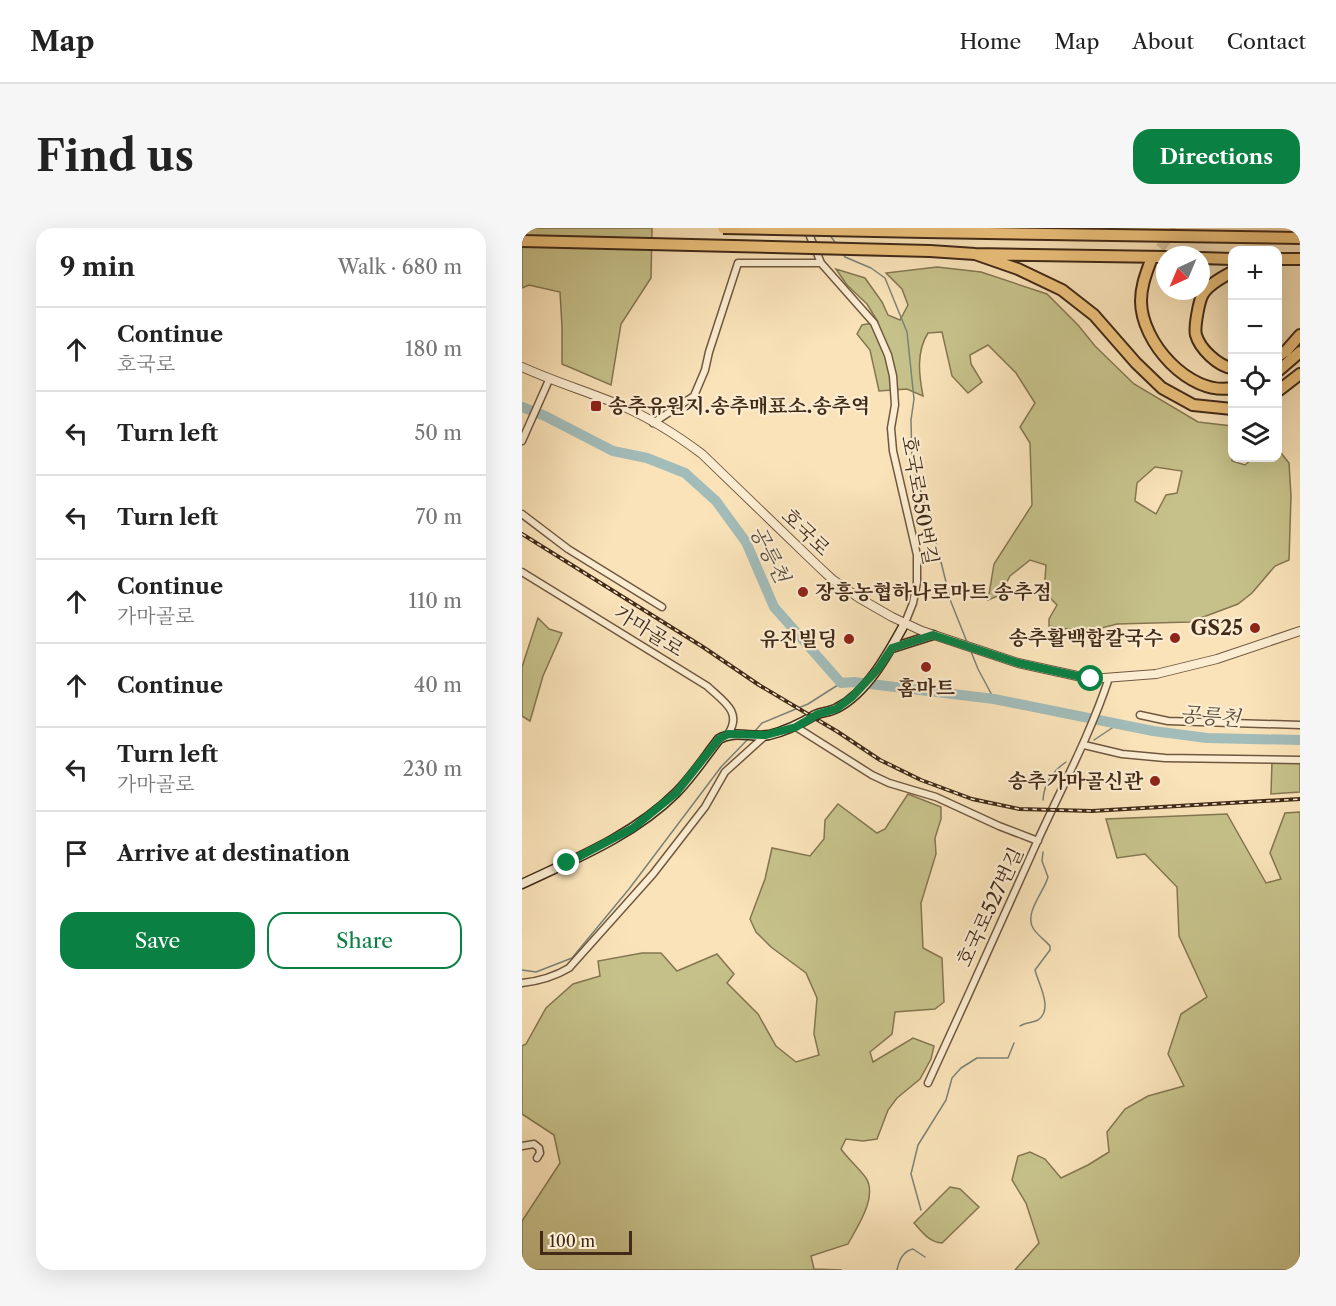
<!DOCTYPE html>
<meta charset="utf-8">
<style>
body{margin:0;font-family:"Libre Caslon Text","Noto Serif KR",serif;background:#f6f6f6;color:#222}
.controls{position:absolute;right:18px;top:18px;display:grid;overflow:hidden;border-radius:12px;box-shadow:0 6px 24px #0002}
.controls button{width:54px;height:54px;display:grid;place-items:center;padding:0;border:0;border-bottom:2px solid #e0e0e0;background:#fff;color:#222;font:30px sans-serif}
.compass{position:absolute;left:634px;top:18px;width:54px;height:54px;border-radius:50%;background:#fff;box-shadow:0 6px 24px #0002;rotate:224deg}
.scale{position:absolute;left:18px;bottom:15px;width:92px;box-sizing:border-box;padding-left:6px;border:3px solid #412a18;border-top:0;font-size:16px;line-height:21px;white-space:nowrap;color:#412a18;-webkit-text-stroke:4px #fcedd2;paint-order:stroke}
.stop{position:absolute;width:18px;height:18px;margin:-14px;border:4px solid #0b8043;border-radius:50%;background:#fff}
.stop.end{background:#0b8043;border-color:#fff;box-shadow:0 2px 6px #0008}
.list{margin:0;padding:0;list-style:none}
h2{display:flex;justify-content:space-between;align-items:center;height:78px;margin:0;padding:0 24px;font-size:26px}
h2 small{font-size:20px;font-weight:400;color:#767676}
.list li{display:grid;grid-template-columns:39px 1fr auto;gap:18px;align-items:center;box-sizing:border-box;height:84px;padding:0 24px;border-top:2px solid #e0e0e0}
.list b{display:block;font-size:22px;white-space:nowrap}
.list p{margin:0;font-size:20px;white-space:nowrap;color:#767676}
.list em{font-size:20px;font-style:normal;color:#767676}
.actions{display:flex;gap:12px;padding:18px 24px}
.actions a{flex:1;padding:14px 0;border:2px solid #0b8043;border-radius:18px;text-align:center;font-size:21px;color:#0b8043}
.actions .main{background:#0b8043;color:#fff}
.icon{flex:none;width:33px;height:33px;fill:none;stroke:currentColor;stroke-width:2;stroke-linecap:round;stroke-linejoin:round}
.map{position:relative;flex:none;width:778px;height:1042px;overflow:hidden;border-radius:18px}
header{display:flex;align-items:center;gap:36px;box-sizing:border-box;height:84px;padding:0 30px;background:#fff;border-bottom:2px solid #e0e0e0}
header strong{font-size:28px}
nav{display:flex;gap:33px;margin-inline-start:auto;font-size:21px}
.intro{display:flex;align-items:center;justify-content:space-between;box-sizing:border-box;height:144px;padding:0 36px}
h1{margin:0;font-size:42px}
.button{padding:15px 27px;border-radius:18px;background:#0b8043;color:#fff;font-size:21px;font-weight:700}
main{display:flex;gap:36px;padding:0 36px}
aside{flex:1;background:#fff;border-radius:18px;box-shadow:0 6px 24px #0002}
.map>svg:first-child{display:block}
.green{fill:#c6c18a;stroke:#847651;stroke-width:1.5;fill-rule:evenodd}
.lines{fill:none;stroke-linecap:round;stroke-linejoin:round}
.stream{stroke:#7b8279;stroke-width:1.5}
.river{stroke:#a2bcb9;stroke-width:10}
.motorway-tunnel{stroke:#d5be99;stroke-width:10;stroke-dasharray:10 5;stroke-linecap:butt}
.minor-casing{stroke:#6f5840;stroke-width:9}
.tertiary-casing{stroke:#6f5840;stroke-width:10}
.secondary-casing{stroke:#412a18;stroke-width:11}
.motorway-casing{stroke:#412a18;stroke-width:14}
.minor{stroke:#fcedd2;stroke-width:6}
.tertiary{stroke:#fcedd2;stroke-width:8}
.secondary{stroke:#fcedd2;stroke-width:8}
.motorway{stroke:#edc27c;stroke-width:10}
.rail-casing{stroke:#412a18;stroke-width:4}
.rail{stroke:#fcedd2;stroke-width:1.5;stroke-dasharray:4.5;stroke-linecap:butt}
.motorway-bridge-casing{stroke:#412a18;stroke-width:14;stroke-linecap:butt}
.motorway-bridge{stroke:#edc27c;stroke-width:10}
.route{stroke:#0b8043;stroke-width:8}
.poi-dot{fill:#8f2418;stroke:#fcedd2;stroke-width:2}
.labels{text-anchor:middle;dominant-baseline:central;stroke-width:4.5;stroke-linejoin:round;paint-order:stroke}
.poi-label{font-size:20px;font-weight:bold;fill:#412a18;stroke:#fcedd2;text-anchor:end}
.street-label{font-size:20px;fill:#412a18;stroke:#fcedd2}
.water-label{font-size:21px;font-style:italic;fill:#594e40;stroke:#fcedd2}
</style>
<header>
<strong>Map</strong>
<nav><a>Home</a><a>Map</a><a>About</a><a>Contact</a></nav>
</header>
<div class="intro"><h1>Find us</h1><a class="button">Directions</a></div>
<main>
<aside>
<h2>9 min<small>Walk · 680 m</small></h2>
<ul class="list">
<li><svg class="icon" aria-label="ahead" viewBox="0 0 24 24"><path d="M12 20V5M6 11l6-6 6 6"/></svg><div><b>Continue</b><p>호국로</p></div><em>180 m</em></li>
<li><svg class="icon" aria-label="left" viewBox="0 0 24 24"><path d="M17 20v-9H6M10 6l-5 5 5 5"/></svg><div><b>Turn left</b></div><em>50 m</em></li>
<li><svg class="icon" aria-label="left" viewBox="0 0 24 24"><path d="M17 20v-9H6M10 6l-5 5 5 5"/></svg><div><b>Turn left</b></div><em>70 m</em></li>
<li><svg class="icon" aria-label="ahead" viewBox="0 0 24 24"><path d="M12 20V5M6 11l6-6 6 6"/></svg><div><b>Continue</b><p>가마골로</p></div><em>110 m</em></li>
<li><svg class="icon" aria-label="ahead" viewBox="0 0 24 24"><path d="M12 20V5M6 11l6-6 6 6"/></svg><div><b>Continue</b></div><em>40 m</em></li>
<li><svg class="icon" aria-label="left" viewBox="0 0 24 24"><path d="M17 20v-9H6M10 6l-5 5 5 5"/></svg><div><b>Turn left</b><p>가마골로</p></div><em>230 m</em></li>
<li><svg class="icon" aria-label="arrive" viewBox="0 0 24 24"><path d="M6 21V4h12l-3 4 3 4H6"/></svg><div><b>Arrive at destination</b></div></li>
</ul>
<div class="actions"><a class="main">Save</a><a>Share</a></div>
</aside>
<div class="map">
<svg width="778" height="1042" viewBox="0 0 778 1042">
<rect width="100%" height="100%" fill="#fae3b9"/>
<filter id="stains"><feTurbulence type="fractalNoise" baseFrequency=".00333" numOctaves="4"/><feColorMatrix values="0 0 0 0 .2 0 0 0 0 .09 0 0 0 0 .02 0 0 0 .5 -.17"/></filter>
<radialGradient id="worn" r=".72"><stop offset=".6" stop-color="#630" stop-opacity="0"/><stop offset="1" stop-color="#630" stop-opacity=".3"/></radialGradient>
<path class="green" d="M0,0H130L129,50L99,96L89,157L40,136V99L38,64L7,57L0,60Z
M415,39L459,44L525,66L556,97L573,118L612,156L676,194L710,198V233L723,237L731,230H756V221L767,235L769,268L767,332L753,338L730,365L716,376L668,394L595,396L564,404L527,398V391L535,377L522,364L524,337L508,332L488,348L478,367L466,372L472,336L510,277L508,215L498,199L513,175L494,145L466,117L448,127L449,136L460,154L446,165L430,148L420,104L406,105C394,124 397,147 401,168L385,161L357,163L348,122L335,106L340,97L356,94L345,76L325,57L314,41L343,50L360,74L366,87L378,92L386,77L380,61L364,45ZM633,239L660,243L655,265L644,267L634,286L613,273L615,255Z
M16,390L27,401L40,405L21,448L8,493L0,488V439Z
M750,533L778,534V564L749,566Z
M386,566L419,579V591L413,610L414,626L399,675L401,720L420,730L422,774L413,781L373,784L370,806L348,824L351,834L391,810L412,818L409,831L398,851L375,870L366,882L355,911L341,913L324,911L319,921C326,931 337,940 344,950C356,969 335,999 326,1016L289,1028L292,1041L320,1042H0V993L38,935L32,907L0,886V818L4,816L24,780L34,771L51,756L78,748L76,733L120,725H139L155,743L195,726L212,746L205,755L236,786L254,818L274,834L297,827L292,806L295,770L284,745L249,719L234,704L228,691L243,651L250,620L288,628L302,611L303,592L316,576L355,605L363,601Z
M778,584V1042H493L517,1015L504,975L490,952L496,928L508,924L523,931L539,950L566,937L587,924L585,904L603,881L626,868L662,858L646,826L659,786L685,769L657,708L655,659L623,626L595,630L584,591L705,586L744,655L759,651L748,625L763,585Z
M428,959L438,961L457,979L420,1015C407,1014 400,1004 392,995Z"/>
<g class="lines">
<path class="stream" d="M307,6L315,17
M321,26L323,29L349,40L363,50L385,104L392,171L389,192L390,234L415,318L429,374L445,414
M448,421L456,441L472,471
M232,504L240,495L286,476L319,455
M572,512L596,496
M521,572C522,555 531,543 544,534
M0,742L14,744L50,730L107,661L199,539L227,510
M498,798C504,794 511,795 516,792C532,781 516,755 513,742L528,722V718C523,712 515,707 511,700C502,685 522,664 526,649L520,633L521,624
M399,982L389,946L396,917L424,872L430,850L439,840L455,830H486L492,815
M375,1042C377,1032 381,1023 391,1021L403,1029"/>
<path class="river" d="M0,179L23,188L91,223L125,230L163,245L194,273L224,314L252,379L319,455L332,454L472,471L631,503L685,510L778,512"/>
<path class="motorway-tunnel" d="M629,32L649,6L658,0"/>
<defs>
<path id="minor" d="M285,1L299,35L352,95L366,127L371,148L373,177L369,200L371,223L395,327V354L391,375L383,395
M131,195L172,168L183,142L187,124L216,35H299
M0,213L27,152
M0,286L46,321L140,379
M0,344L185,458C201,473 221,484 206,506
M618,487L646,493L778,497
M274,499L350,547L367,555L414,569L477,598L516,613
M562,517L600,526L643,530L778,532
M0,755C18,753 32,749 47,740L131,646L183,579L203,544L244,507
M406,855C443,775 479,694 515,614C540,559 568,507 587,450
M0,918L12,916L17,920L18,925L15,930"/>
<path id="tertiary" d="M0,139C33,154 67,164 100,178C128,190 156,208 180,226L296,338L310,351L337,370L370,389L400,403L496,435L569,451L634,446L695,431L778,403"/>
<path id="secondary" d="M370,420L411,407
M0,656C53,631 112,607 154,565C170,549 183,529 197,511C212,502 230,510 247,507C264,503 278,496 293,487C300,484 308,484 315,480C346,464 367,424 383,395"/>
<path id="motorway" d="M403,4L778,10
M0,13L128,16
M408,23L453,26L643,29
M453,26L496,41L540,62L572,87L614,135L640,160L671,177L710,181
M679,30L710,31
M756,31H778
M629,32C624,46 619,58 619,73C619,114 667,168 710,160
M710,44C701,49 687,56 681,66C677,72 672,100 674,107C678,121 696,138 710,140
M756,128L764,123L778,107
M756,143L778,124
M756,163L778,146"/>
</defs>
<use href="#minor" class="minor-casing"/>
<use href="#tertiary" class="tertiary-casing"/>
<use href="#secondary" class="secondary-casing"/>
<use href="#motorway" class="motorway-casing"/>
<use href="#minor" class="minor"/>
<use href="#tertiary" class="tertiary"/>
<use href="#secondary" class="secondary"/>
<use href="#motorway" class="motorway"/>
<defs>
<path id="rail" d="M0,306L181,419L237,457L316,504L358,532L399,552L450,571L497,581L570,583L778,571"/>
</defs>
<use href="#rail" class="rail-casing"/>
<use href="#rail" class="rail"/>
<defs>
<path id="motorway-bridge" d="M201,0L403,4
M128,16L408,23"/>
</defs>
<use href="#motorway-bridge" class="motorway-bridge-casing"/>
<use href="#motorway-bridge" class="motorway-bridge"/>
</g>
<g class="lines">
<path class="route" d="M45,635L111,600L154,565L197,511L206,506L244,507L274,499L296,486L314,481L330,469L356,441L370,420L411,407L496,435L569,451"/>
</g>
<g class="poi-dot">
<rect x="68" y="172" width="12" height="12" rx="3"/>
<circle cx="281" cy="364" r="6"/>
<circle cx="733" cy="400" r="6"/>
<circle cx="653" cy="410" r="6"/>
<circle cx="327" cy="411" r="6"/>
<circle cx="404" cy="439" r="6"/>
<circle cx="633" cy="553" r="6"/>
</g>
<g class="labels">
<g class="poi-label">
<text x="86" y="178" text-anchor="start">송추유원지.송추매표소.송추역</text>
<text x="293" y="364" text-anchor="start">장흥농협하나로마트 송추점</text>
<text x="721" y="400">GS25</text>
<text x="641" y="410">송추활백합칼국수</text>
<text x="315" y="411">유진빌딩</text>
<text x="404" y="460" text-anchor="middle">홈마트</text>
<text x="621" y="553">송추가마골신관</text>
</g>
<g class="street-label">
<text transform="translate(398 272) rotate(80)">호국로550번길</text>
<text transform="translate(284 304) rotate(44)">호국로</text>
<text transform="translate(127 403) rotate(32)">가마골로</text>
<text transform="translate(468 679) rotate(-65)">호국로527번길</text>
</g>
<g class="water-label">
<text transform="translate(248 326) rotate(63)">공릉천</text>
<text transform="translate(688 488) rotate(5)">공릉천</text>
</g>
</g>
<rect width="100%" height="100%" filter="url(#stains)"/>
<rect width="100%" height="100%" fill="url(#worn)"/>
</svg>
<div class="controls">
<button>+</button>
<button>−</button>
<button><svg class="icon" aria-label="locate" viewBox="0 0 24 24"><circle cx="12" cy="12" r="6"/><path d="M12 2v4M12 18v4M2 12h4M18 12h4"/></svg></button>
<button><svg class="icon" aria-label="layers" viewBox="0 0 24 24"><path d="M12 4l9 5-9 5-9-5zM3 14l9 5 9-5"/></svg></button>
</div>
<svg class="compass" viewBox="-18 -18 36 36"><path d="M0-13l5 13h-10z" fill="#e53935"/><path d="M0 13l5-13h-10z" fill="#767676"/></svg>
<div class="scale">100 m</div>
<div class="stop" style="left:569px;top:451px"></div>
<div class="stop end" style="left:45px;top:635px"></div>
</div>
</main>
